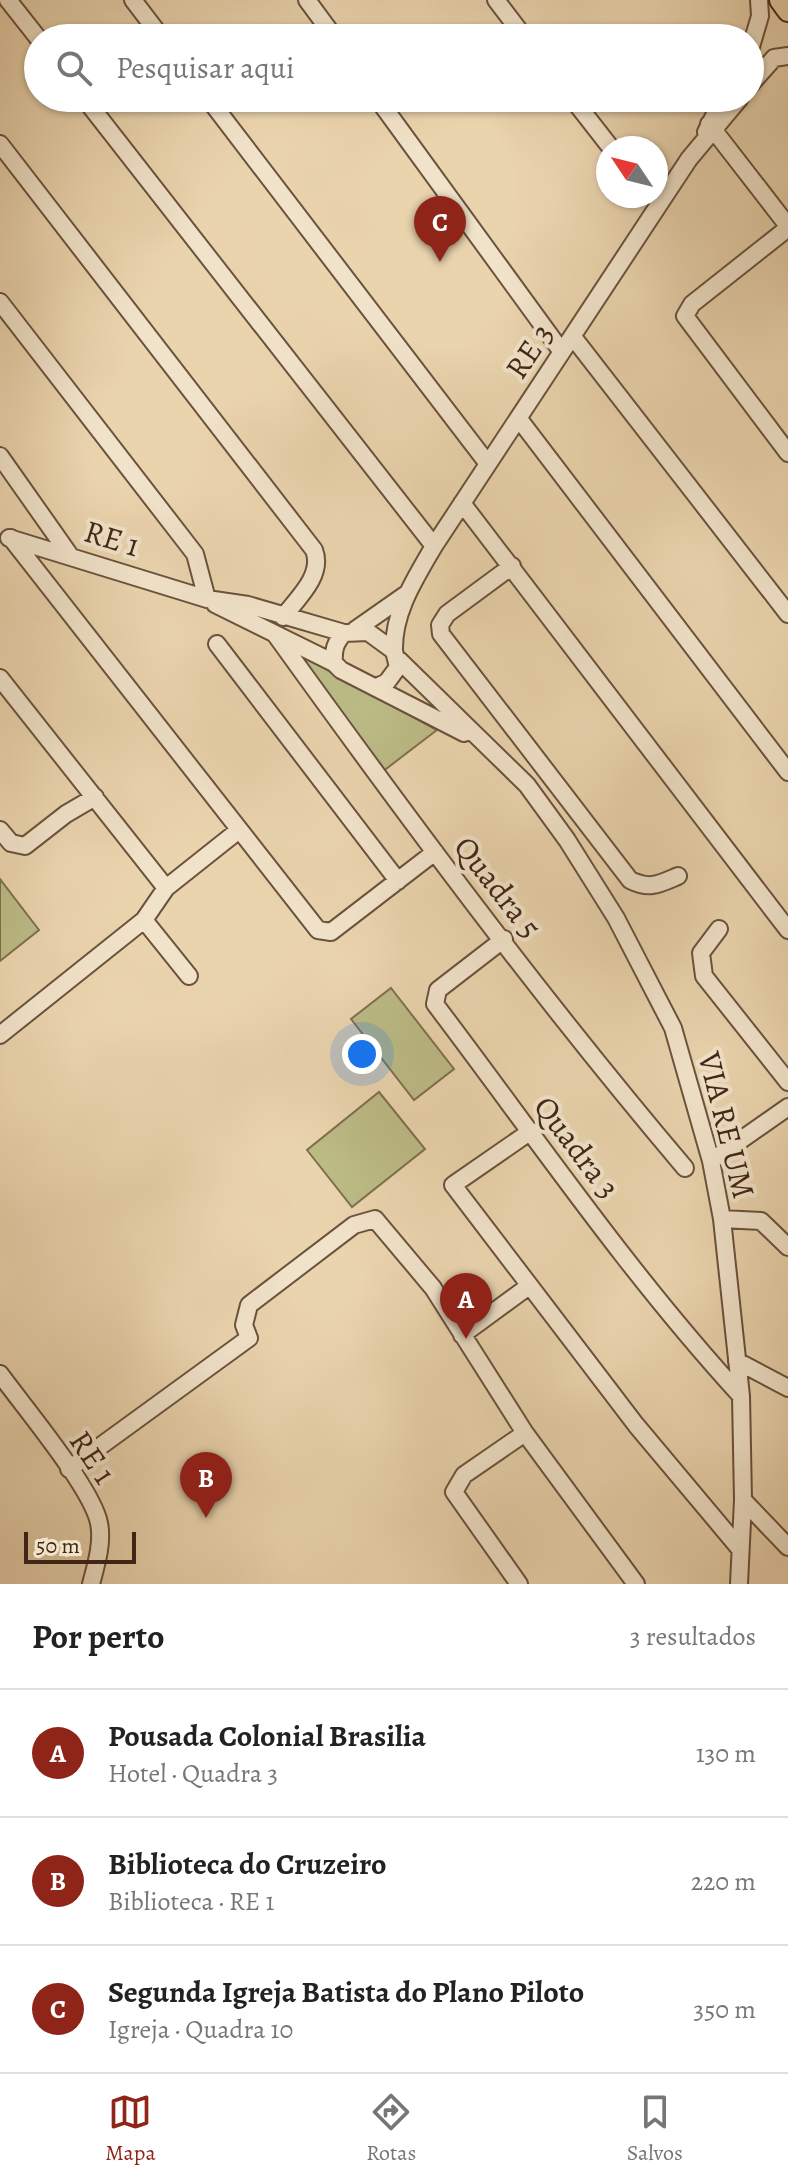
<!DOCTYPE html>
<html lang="pt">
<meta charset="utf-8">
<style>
body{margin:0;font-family:Alegreya,serif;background:#f6f6f6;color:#222}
.compass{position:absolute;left:596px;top:136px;width:72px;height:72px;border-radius:50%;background:#fff;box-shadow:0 2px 6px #0004;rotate:305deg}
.scale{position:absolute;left:24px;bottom:20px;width:112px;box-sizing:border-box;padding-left:8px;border:4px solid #412616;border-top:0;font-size:22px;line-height:28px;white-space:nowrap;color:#412616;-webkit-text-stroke:6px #f1e3ca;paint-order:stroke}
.you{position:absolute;left:362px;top:1054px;width:28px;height:28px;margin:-20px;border:6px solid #fff;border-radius:50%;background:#1a73e8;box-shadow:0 0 0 12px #1a73e833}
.badge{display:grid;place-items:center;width:52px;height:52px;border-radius:50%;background:#8f2418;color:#fff;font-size:26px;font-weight:700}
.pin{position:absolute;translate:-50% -66px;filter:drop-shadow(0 2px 4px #0008)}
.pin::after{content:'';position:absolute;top:42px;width:28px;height:24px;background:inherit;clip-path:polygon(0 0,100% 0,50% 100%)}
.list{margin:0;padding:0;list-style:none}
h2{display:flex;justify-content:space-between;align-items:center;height:104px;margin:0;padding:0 32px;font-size:34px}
h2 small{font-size:26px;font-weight:400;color:#767676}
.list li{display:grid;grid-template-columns:52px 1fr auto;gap:24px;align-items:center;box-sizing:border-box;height:128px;padding:0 32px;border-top:2px solid #e0e0e0}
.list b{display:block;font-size:30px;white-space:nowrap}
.list p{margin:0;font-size:26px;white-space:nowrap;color:#767676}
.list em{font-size:26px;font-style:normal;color:#767676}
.icon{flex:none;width:44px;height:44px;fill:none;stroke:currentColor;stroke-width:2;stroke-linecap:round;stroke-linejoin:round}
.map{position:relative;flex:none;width:788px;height:1584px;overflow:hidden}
.search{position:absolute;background:#fff;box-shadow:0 2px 6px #0004;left:24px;right:24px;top:24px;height:88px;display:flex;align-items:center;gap:20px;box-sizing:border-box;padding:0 28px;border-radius:44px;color:#767676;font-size:30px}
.sheet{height:488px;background:#fff}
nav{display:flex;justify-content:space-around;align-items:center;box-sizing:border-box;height:112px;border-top:2px solid #e0e0e0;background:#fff;font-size:22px;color:#767676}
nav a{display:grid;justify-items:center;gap:4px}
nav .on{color:#8f2418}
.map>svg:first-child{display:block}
.green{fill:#bcbb86;stroke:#7e704e;stroke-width:2}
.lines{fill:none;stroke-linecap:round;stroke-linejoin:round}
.minor-casing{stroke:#6b523c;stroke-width:20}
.major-casing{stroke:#412616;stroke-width:24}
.minor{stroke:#f1e3ca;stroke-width:16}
.major{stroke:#ead4ae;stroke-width:20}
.labels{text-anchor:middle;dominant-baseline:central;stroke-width:8;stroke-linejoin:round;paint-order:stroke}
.street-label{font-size:32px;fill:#412616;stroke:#f1e3ca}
</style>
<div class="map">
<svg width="788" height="1584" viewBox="0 0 788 1584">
<rect width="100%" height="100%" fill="#ead4ae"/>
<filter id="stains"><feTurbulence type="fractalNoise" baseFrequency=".0025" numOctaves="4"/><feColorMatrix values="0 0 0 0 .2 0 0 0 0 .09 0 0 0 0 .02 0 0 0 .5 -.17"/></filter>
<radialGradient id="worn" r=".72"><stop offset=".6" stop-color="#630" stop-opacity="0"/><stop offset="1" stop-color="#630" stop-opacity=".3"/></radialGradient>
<path class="green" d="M291,650L437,730L382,772Z
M0,879L39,930L0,961Z
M391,988L454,1069L414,1100L351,1019Z
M379,1092L425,1149L352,1207L307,1150Z"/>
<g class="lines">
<defs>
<path id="minor" d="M8,0L38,38
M133,0L162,38
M307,0L335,38
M496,0L525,38
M750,50L760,16L759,0
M750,85L774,58L788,56
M84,98L434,546
M208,98L488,464
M377,98L562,352
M572,98L611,148
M709,124L788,226
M706,132L723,98
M0,144L314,550C324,575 297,599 283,617
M788,228L692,304L685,316L788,453
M0,302L195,554L207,599
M573,337L788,614
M519,419L788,772
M0,456L69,554
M462,503L788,930
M9,538L207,599L248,605L344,633
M11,538L318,930L331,932L435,852
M512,566L447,614L440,625L441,634L630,880C650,890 659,884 678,876
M215,604L334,663
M355,630L405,595
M275,634C406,816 540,997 685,1168
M217,644L398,881
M394,651C393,612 415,579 434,546L689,159L740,98
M399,660L527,785L567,840L616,918L673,1028L711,1161L722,1219L741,1396L743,1500L739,1584
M0,678L166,888L144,920L0,1035
M377,687L387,682L398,667L394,651L368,632L344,633C335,643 333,650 334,663L341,670L464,733
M0,830L11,843L25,846L66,814L95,797
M166,888L239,830
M144,920L189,976
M719,929L701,953L704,976L788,1082
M504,939L438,990L435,1004C535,1136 629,1274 741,1396
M531,1131L453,1185L636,1425L740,1549
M711,1161L788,1107
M722,1219L761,1221L788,1247
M462,1335L529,1286
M737,1361L788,1388
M0,1374C24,1407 92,1488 99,1523C103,1543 96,1565 91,1584
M69,1469L249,1338L244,1325L249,1305L354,1225L375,1219L433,1288L525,1433L636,1584
M743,1500L788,1547
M519,1584L454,1492L464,1475L525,1433"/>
<path id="major" d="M780,0L788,11"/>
</defs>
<use href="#minor" class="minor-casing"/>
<use href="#major" class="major-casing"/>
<use href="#minor" class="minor"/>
<use href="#major" class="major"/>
</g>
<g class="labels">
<g class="street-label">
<text transform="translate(529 351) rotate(-56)">RE 3</text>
<text transform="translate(112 538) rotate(17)">RE 1</text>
<text transform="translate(498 887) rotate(52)">Quadra 5</text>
<text transform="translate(727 1125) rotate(76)">VIA RE UM</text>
<text transform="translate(577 1147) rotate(53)">Quadra 3</text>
<text transform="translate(93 1457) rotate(56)">RE 1</text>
</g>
</g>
<rect width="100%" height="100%" filter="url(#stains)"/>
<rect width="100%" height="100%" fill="url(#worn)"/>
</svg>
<svg class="compass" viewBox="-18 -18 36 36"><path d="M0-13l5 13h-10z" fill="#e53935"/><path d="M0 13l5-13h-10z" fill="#767676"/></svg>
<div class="scale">50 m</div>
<div class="you"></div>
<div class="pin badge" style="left:466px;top:1339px">A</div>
<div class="pin badge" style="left:206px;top:1518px">B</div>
<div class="pin badge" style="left:440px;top:262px">C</div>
<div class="search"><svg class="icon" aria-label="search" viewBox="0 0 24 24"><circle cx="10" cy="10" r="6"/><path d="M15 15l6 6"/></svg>Pesquisar aqui</div>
</div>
<section class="sheet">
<h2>Por perto<small>3 resultados</small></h2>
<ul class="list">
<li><span class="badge">A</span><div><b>Pousada Colonial Brasilia</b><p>Hotel · Quadra 3</p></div><em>130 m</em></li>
<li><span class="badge">B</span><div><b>Biblioteca do Cruzeiro</b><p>Biblioteca · RE 1</p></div><em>220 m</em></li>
<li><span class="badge">C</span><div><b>Segunda Igreja Batista do Plano Piloto</b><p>Igreja · Quadra 10</p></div><em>350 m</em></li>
</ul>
</section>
<nav>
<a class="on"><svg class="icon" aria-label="map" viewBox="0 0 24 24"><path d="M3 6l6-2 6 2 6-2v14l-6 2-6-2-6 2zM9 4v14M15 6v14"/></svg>Mapa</a>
<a><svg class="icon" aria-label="directions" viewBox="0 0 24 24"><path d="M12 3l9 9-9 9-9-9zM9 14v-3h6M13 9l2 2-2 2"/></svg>Rotas</a>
<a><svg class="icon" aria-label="saved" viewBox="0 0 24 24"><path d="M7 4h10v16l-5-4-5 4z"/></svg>Salvos</a>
</nav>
